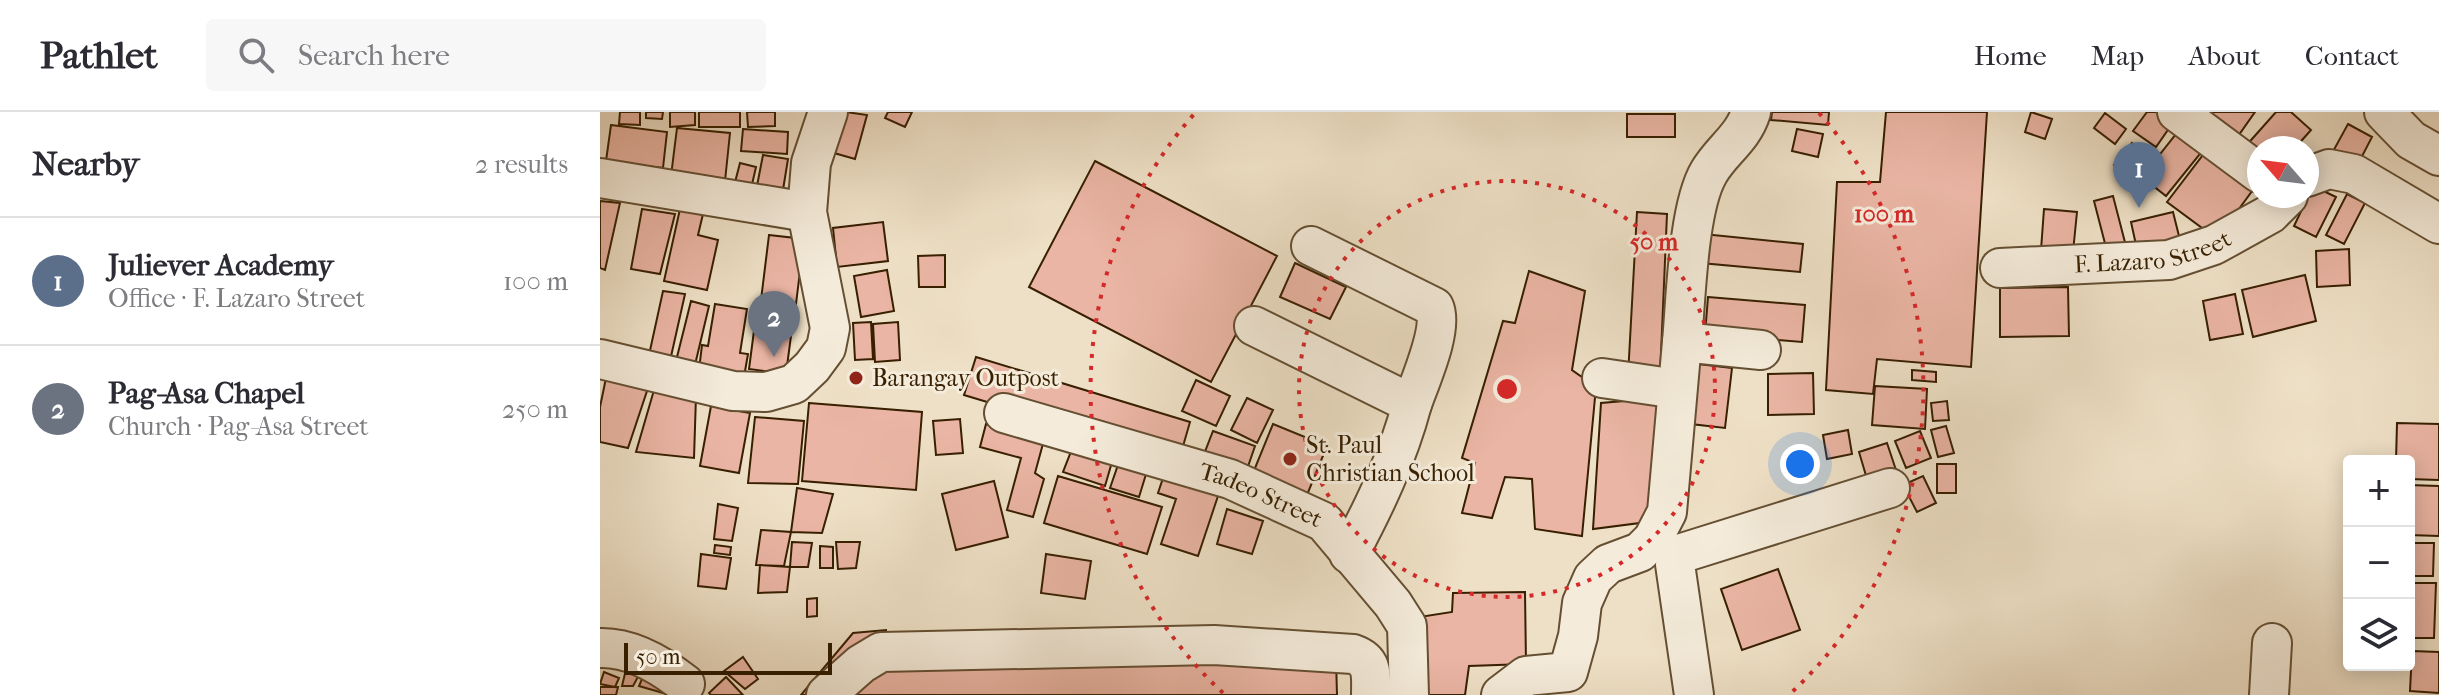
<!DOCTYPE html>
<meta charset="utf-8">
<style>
body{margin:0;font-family:"IM FELL French Canon",serif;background:#f7f7f7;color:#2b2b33}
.controls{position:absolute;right:24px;bottom:24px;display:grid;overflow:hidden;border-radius:8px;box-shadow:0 4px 20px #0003}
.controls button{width:72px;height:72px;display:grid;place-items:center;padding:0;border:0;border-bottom:2px solid #e1e1e2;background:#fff;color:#2b2b33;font:40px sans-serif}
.compass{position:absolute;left:1647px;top:24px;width:72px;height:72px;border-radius:50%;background:#fff;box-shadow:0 4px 20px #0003;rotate:298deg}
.scale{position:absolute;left:24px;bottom:20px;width:208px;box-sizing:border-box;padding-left:8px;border:4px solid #371f00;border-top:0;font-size:22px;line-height:28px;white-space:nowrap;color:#371f00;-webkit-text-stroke:6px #f4ebda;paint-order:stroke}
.you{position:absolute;left:1200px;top:352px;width:28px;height:28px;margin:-20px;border:6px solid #fff;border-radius:50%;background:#1a73e8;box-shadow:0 0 0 12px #1a73e833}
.badge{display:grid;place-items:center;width:52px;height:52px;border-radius:50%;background:#ea580c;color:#fff;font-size:26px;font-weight:700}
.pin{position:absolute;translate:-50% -66px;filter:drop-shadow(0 2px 4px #0008)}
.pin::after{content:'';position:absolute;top:42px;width:28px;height:24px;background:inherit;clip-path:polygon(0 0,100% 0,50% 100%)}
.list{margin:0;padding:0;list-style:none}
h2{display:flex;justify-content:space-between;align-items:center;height:104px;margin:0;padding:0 32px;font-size:34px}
h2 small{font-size:26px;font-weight:400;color:#7c7c81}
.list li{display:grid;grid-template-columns:52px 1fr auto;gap:24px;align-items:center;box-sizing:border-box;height:128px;padding:0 32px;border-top:2px solid #e1e1e2}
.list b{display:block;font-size:30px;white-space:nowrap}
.list p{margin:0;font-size:26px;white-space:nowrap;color:#7c7c81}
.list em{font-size:26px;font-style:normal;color:#7c7c81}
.icon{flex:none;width:44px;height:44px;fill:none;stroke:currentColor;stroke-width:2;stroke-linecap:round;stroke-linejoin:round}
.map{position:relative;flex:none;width:1839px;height:583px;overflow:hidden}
header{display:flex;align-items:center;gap:48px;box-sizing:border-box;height:112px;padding:0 40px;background:#fff;border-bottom:2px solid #e1e1e2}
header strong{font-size:38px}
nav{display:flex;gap:44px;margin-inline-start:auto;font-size:28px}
.search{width:560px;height:72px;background:#f7f7f7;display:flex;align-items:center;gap:20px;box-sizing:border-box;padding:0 28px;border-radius:8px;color:#7c7c81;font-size:30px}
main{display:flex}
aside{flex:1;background:#fff}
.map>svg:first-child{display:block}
.building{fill:#eab5a4;stroke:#371f00;stroke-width:2}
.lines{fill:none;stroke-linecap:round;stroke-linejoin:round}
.minor-casing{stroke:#654f32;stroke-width:42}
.minor{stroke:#f4ebda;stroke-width:38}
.ring{fill:none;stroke:#d62828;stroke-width:4;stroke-dasharray:4 8}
.poi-dot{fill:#8f2418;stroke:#f4ebda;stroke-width:3}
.labels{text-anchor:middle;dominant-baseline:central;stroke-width:6;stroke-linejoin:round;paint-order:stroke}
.street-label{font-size:24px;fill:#371f00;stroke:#f4ebda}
.poi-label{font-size:24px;fill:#371f00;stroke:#f4ebda;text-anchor:start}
.centre{fill:#d62828;stroke:#f4ebda;stroke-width:4}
.ring-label{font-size:24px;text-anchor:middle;font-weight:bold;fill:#d62828;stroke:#f4ebda;stroke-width:6;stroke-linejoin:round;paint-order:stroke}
</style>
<header>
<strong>Pathlet</strong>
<div class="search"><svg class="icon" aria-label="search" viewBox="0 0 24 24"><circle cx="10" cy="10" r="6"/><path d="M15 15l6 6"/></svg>Search here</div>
<nav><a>Home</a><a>Map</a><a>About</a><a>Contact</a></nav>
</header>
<main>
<aside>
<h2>Nearby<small>2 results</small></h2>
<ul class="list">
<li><span class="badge" style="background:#5c6f8a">1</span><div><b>Juliever Academy</b><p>Office · F. Lazaro Street</p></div><em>100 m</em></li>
<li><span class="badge" style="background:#6b7280">2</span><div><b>Pag-Asa Chapel</b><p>Church · Pag-Asa Street</p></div><em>250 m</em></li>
</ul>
</aside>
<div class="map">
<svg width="1839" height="583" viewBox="0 0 1839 583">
<rect width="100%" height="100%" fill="#eee0c6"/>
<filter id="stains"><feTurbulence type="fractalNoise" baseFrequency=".0025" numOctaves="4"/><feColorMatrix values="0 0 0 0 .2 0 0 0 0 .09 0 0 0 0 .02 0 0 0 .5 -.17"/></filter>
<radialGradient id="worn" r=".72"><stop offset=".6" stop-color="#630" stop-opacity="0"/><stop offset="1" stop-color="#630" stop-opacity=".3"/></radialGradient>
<path class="building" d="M20,0H40V13L19,12Z
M46,0H63L62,7L46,6Z
M70,0H95V13L70,15Z
M99,0H140V15H99Z
M147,0H175V14L148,15Z
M246,0L267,3L255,47L234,41Z
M288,0H312L305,15L285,6Z
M1172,0H1229L1228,13L1171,8Z
M1286,0H1387L1371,255L1277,247L1273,282L1226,278L1237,70H1280Z
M1431,0L1452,7L1445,27L1425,20Z
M1547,0H1556L1572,12L1556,35L1533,19Z
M1609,0H1655L1636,27L1605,5Z
M1676,0H1691L1711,18L1695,36H1659V49L1644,36Z
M1505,1L1526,17L1515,32L1494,16Z
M1027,2H1075V25H1027Z
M1748,12L1772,25L1756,56L1731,43Z
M11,13L67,20L63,56L6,49Z
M77,16L130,21L125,69L71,64Z
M143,17L188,20L187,42L141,39Z
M1197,17L1223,22L1218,45L1192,39Z
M1580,17L1604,37L1566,84L1542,65Z
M1532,31L1547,43L1528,65L1514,53Z
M1606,39L1655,75L1617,127L1567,90Z
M163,43L188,47L182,84L156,79Z
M495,49L677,144L611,270L429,175Z
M140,51L156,55L150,81L133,78Z
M1713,74L1736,85L1716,125L1694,114Z
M1747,82L1765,91L1744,132L1726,123Z
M1513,84L1528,142L1509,147L1494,89Z
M0,89L20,91L5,158L0,156Z
M42,97L75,102L60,162L31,157Z
M80,97L103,102L98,123L118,128L107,178L64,169Z
M1444,97L1477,100L1473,140L1441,138Z
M1037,100L1067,102L1060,265L1028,264Z
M1573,100L1581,132L1538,142L1531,110Z
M283,110L288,149L237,155L233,116Z
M1103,122L1203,132L1200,160L1101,151Z
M169,123L204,127L195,200L160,196Z
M1749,137L1750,173L1717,175L1716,139Z
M345,143V175H319L318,144Z
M695,151L746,175L730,207L680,185Z
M287,158L294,199L261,205L254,164Z
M929,159L985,179L972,258L996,275L982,424L935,417L932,367L905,365L892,406L862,401L875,351L862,346L903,209L915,211Z
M1705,163L1716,209L1653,225L1642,178Z
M1468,175L1469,224L1400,225V176Z
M63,179L85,182L70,249L49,243Z
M1635,182L1643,222L1610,228L1603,189Z
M1108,185L1205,193L1202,230L1105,222Z
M91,189L109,194L94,257L75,253Z
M115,192L147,197L140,241L148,242L144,265L99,258L102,233L108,234Z
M271,210L273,247L255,248L253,211Z
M298,210L300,248L275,250L273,212Z
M155,211L192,216L186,262L149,257Z
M376,245L590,310L579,348L364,283Z
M1098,252L1132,256L1125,316L1091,312Z
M1312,258L1336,260V270L1312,268Z
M1213,261L1214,302L1168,303V262Z
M6,266L48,276L28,336L0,330V295Z
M596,268L630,284L616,314L582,299Z
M1275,274L1327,277L1325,317L1272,313Z
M54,278L96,284L94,346L36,340Z
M1025,278L1067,284L1055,409L993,417L1001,291L1024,289Z
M647,286L673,298L657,331L631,318Z
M1347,289L1349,308L1333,309L1331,291Z
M209,291L322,300L316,378L202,369Z
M111,294L150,301L139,361L100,354Z
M155,305L204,309L198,372L148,371Z
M360,307L363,341L336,343L333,309Z
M1797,311L1839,312V368L1809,367V349H1796Z
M386,312L444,328L435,361L444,367L433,405L407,398L421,346L380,335Z
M673,312L727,334L707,383L653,361Z
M673,312L727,334L707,383L653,361Z
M1346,314L1354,341L1338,345L1331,318Z
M1248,318L1252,342L1227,347L1223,323Z
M613,319L655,334L644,366L601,350Z
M1320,319L1331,346L1306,356L1295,329Z
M1287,331L1296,358L1267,367L1259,340Z
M472,337L512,350L505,374L463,360Z
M519,350L547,359L539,385L510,376Z
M1337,352H1356V381H1337Z
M564,363L619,381L598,444L561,432L576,387L558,381Z
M458,364L562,395L547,442L444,411Z
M1323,364L1336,391L1317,400L1303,373Z
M394,369L408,425L356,438L342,382Z
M1809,373L1839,374V424L1809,423Z
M197,376L233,382L222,421L191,420Z
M118,392L138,396L132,429L114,427Z
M627,397L663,409L652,442L617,432Z
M161,418L191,420L184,454L156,453Z
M192,430L212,431L208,455H190Z
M236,430H260L256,456L238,457Z
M1809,431H1834L1833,464H1809Z
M115,433L131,435L130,443L114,441Z
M220,434L233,435V456H220Z
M101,442L131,446L126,477L98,474Z
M446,442L491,449L485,487L441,481Z
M160,453L190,455L187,480L158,481Z
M1178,457L1200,518L1142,538L1121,477Z
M1809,471H1836L1834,526H1809Z
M925,480L926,552L869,554L865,583H816L813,506L852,500L853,481Z
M217,486V504L207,505V487Z
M286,518V555L736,547L737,583H201L253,521Z
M1812,539L1839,540V581L1810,579Z
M29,545L45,552L33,574H22Z
M143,545L158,567L145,577L124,559Z
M47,555L70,583L39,574Z
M4,560L19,566L15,575L0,572Z
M126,565L143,583H111L109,581Z
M0,575H18L16,583H0Z"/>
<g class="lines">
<defs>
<g id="minor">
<path d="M1151,0C1143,26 1122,38 1109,60C1088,95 1086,186 1082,230L1161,238"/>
<path d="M1577,0L1659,61"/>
<path d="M1784,0L1811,28L1839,44"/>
<path d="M1707,65L1729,57L1754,62L1839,112"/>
<path d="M0,66L207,100"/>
<path d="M711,134L834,195C844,216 820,269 812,292"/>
<path id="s1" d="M1400,156L1569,148L1614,133L1670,102L1688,84"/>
<path d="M654,214L812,292C798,345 775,393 749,442"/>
<path d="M0,247L133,279L166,280L194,272L212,255L226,236L230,216L207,100L211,51L228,0"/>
<path d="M1002,266L1077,277"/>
<path id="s2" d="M404,301L630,367L724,410L793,492L807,514L809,583"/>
<path d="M0,536C31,535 61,553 85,572"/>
<path d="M226,583L261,552L281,540L614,533L753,542C774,549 771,564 771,583"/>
<path d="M901,583L926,564L968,560L978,524L982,491L993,466L1008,452L1040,440L1053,427L1067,400L1082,230"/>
<path d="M1094,583L1075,452L1079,442L1290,376"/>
<path d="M1669,583L1672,531"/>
</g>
</defs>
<use href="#minor" class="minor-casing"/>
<use href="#minor" class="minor"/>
</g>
<g class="ring">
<circle cx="907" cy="277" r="208"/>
<path d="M623 581A416 416 0 0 1 595 1M1219 1A416 416 0 0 1 1191 581"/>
</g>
<g class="poi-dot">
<circle cx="256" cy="266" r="8"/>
<circle cx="690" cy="347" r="8"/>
</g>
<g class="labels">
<g class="street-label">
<text stroke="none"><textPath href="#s1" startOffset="154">F. Lazaro Street</textPath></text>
<text stroke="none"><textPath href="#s2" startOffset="270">Tadeo Street</textPath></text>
</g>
<g class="poi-label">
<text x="272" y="266">Barangay Outpost</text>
<text x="706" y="333">St. Paul<tspan x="706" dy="28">Christian School</tspan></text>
</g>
</g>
<circle cx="907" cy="277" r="12" class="centre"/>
<g class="ring-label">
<text x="1284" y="110">100 m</text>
<text x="1054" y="138">50 m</text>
</g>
<rect width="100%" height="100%" filter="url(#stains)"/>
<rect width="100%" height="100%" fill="url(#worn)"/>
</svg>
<div class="controls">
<button>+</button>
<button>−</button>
<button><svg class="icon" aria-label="layers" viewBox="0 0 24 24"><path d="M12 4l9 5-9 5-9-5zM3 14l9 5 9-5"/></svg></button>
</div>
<svg class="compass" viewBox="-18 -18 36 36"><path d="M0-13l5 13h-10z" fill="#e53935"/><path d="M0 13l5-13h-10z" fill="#7c7c81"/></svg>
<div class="scale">50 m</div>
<div class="you"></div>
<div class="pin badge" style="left:1539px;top:96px;background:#5c6f8a">1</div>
<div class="pin badge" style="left:174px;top:245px;background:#6b7280">2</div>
</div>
</main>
